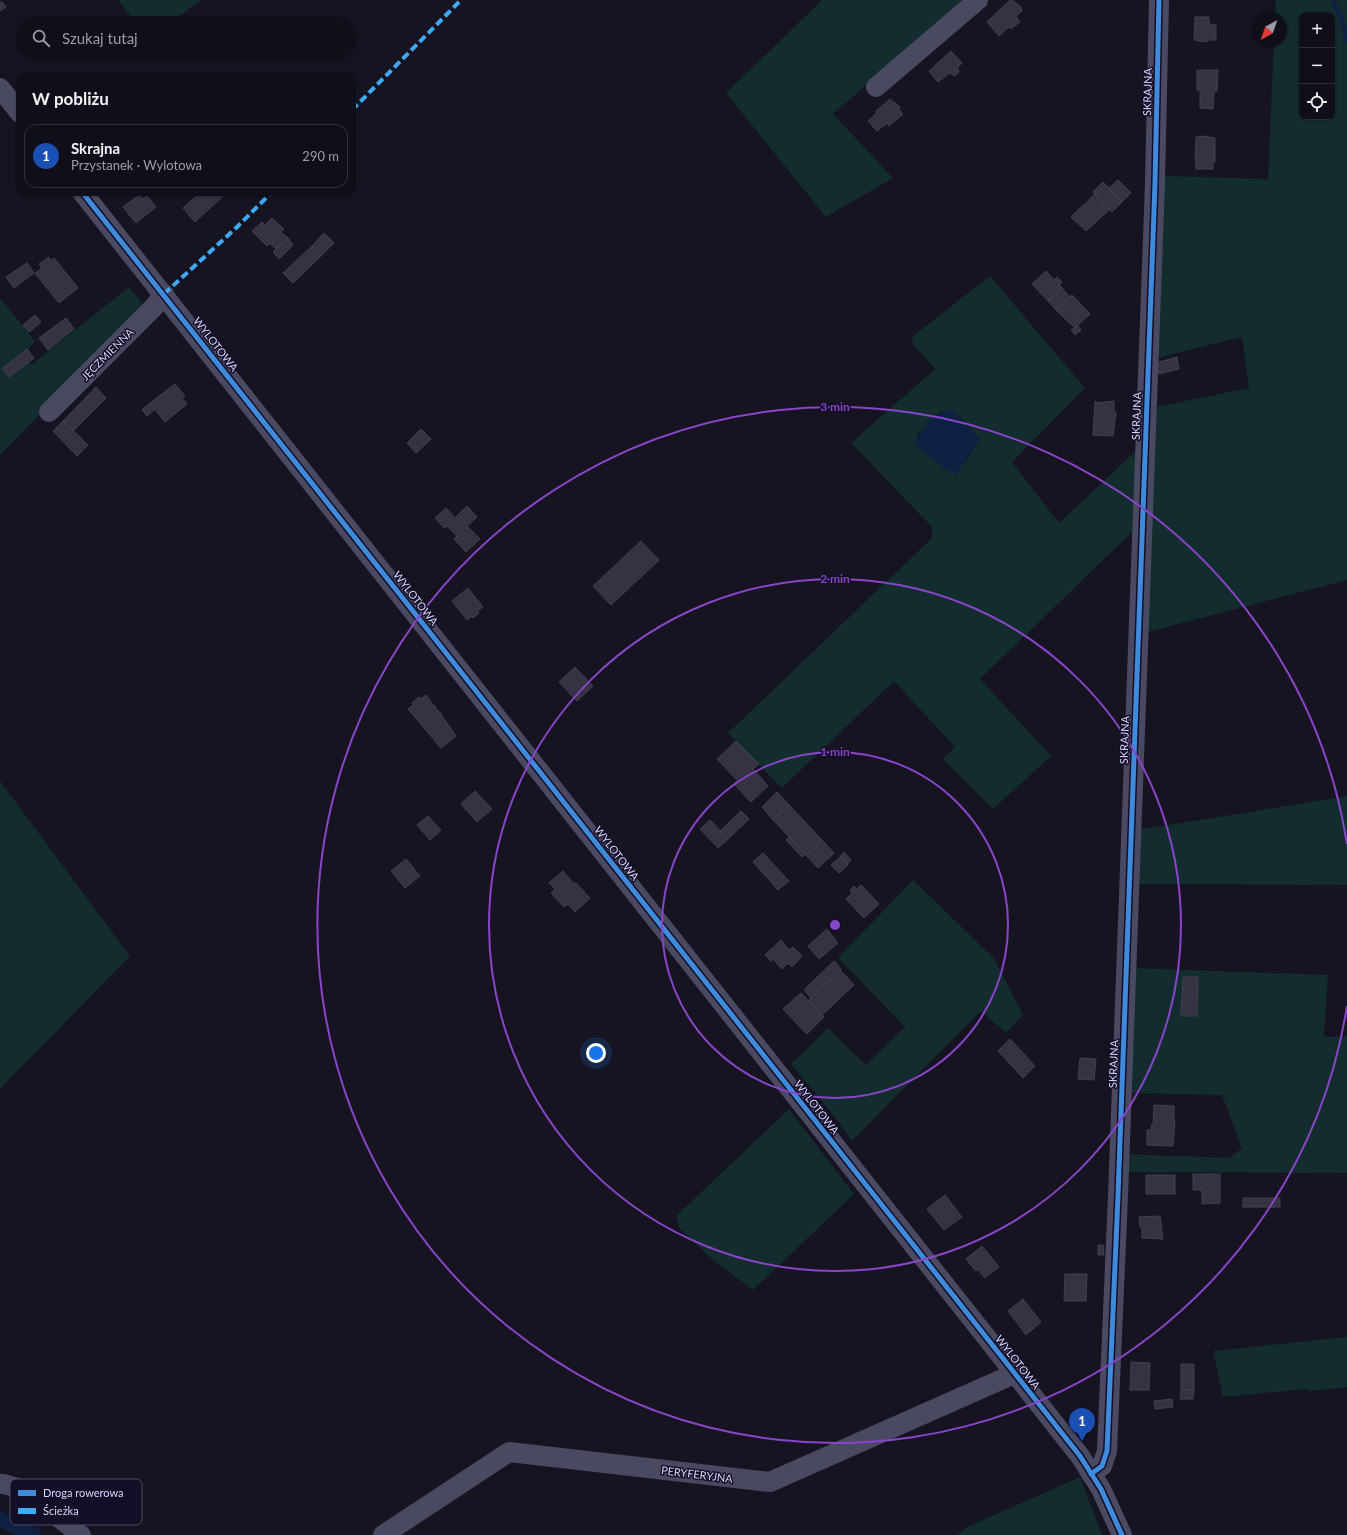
<!DOCTYPE html>
<html lang="pl">
<meta charset="utf-8">
<style>
body{margin:0;font-family:Lato,sans-serif;background:#191822;color:#f1f3f6}
.controls{position:absolute;right:12px;top:12px;display:grid;overflow:hidden;border-radius:8px;box-shadow:0 1px 3px #0004}
.controls button{width:36px;height:36px;display:grid;place-items:center;padding:0;border:0;border-bottom:1px solid #302f38;background:#100f19;color:#f1f3f6;font:20px sans-serif}
.compass{position:absolute;left:1251px;top:12px;width:36px;height:36px;border-radius:50%;background:#100f19;box-shadow:0 1px 3px #0004;rotate:220deg}
.you{position:absolute;left:596px;top:1053px;width:14px;height:14px;margin:-10px;border:3px solid #fff;border-radius:50%;background:#1a73e8;box-shadow:0 0 0 6px #1a73e833}
.badge{display:grid;place-items:center;width:26px;height:26px;border-radius:50%;background:#b45309;color:#fff;font-size:13px;font-weight:700}
.pin{position:absolute;translate:-50% -33px;filter:drop-shadow(0 1px 2px #0008)}
.pin::after{content:'';position:absolute;top:21px;width:14px;height:12px;background:inherit;clip-path:polygon(0 0,100% 0,50% 100%)}
.list{margin:0;padding:0;list-style:none}
h2{display:flex;justify-content:space-between;align-items:center;height:52px;margin:0;padding:0 16px;font-size:17px}
h2 small{font-size:13px;font-weight:400;color:#9c9ca2}
.list li{display:grid;grid-template-columns:26px 1fr auto;gap:12px;align-items:center;box-sizing:border-box;height:64px;margin:0 8px 8px;padding:0 8px;border:1px solid #302f38;border-radius:12px}
.list b{display:block;font-size:15px;white-space:nowrap}
.list p{margin:0;font-size:13px;white-space:nowrap;color:#9c9ca2}
.list em{font-size:13px;font-style:normal;color:#9c9ca2}
.icon{flex:none;width:22px;height:22px;fill:none;stroke:currentColor;stroke-width:2;stroke-linecap:round;stroke-linejoin:round}
.map{position:relative;flex:none;width:1347px;height:1535px;overflow:hidden}
.search{position:absolute;background:#100f19;box-shadow:0 1px 3px #0004;left:16px;top:16px;width:340px;height:44px;display:flex;align-items:center;gap:10px;box-sizing:border-box;padding:0 14px;border-radius:22px;color:#9c9ca2;font-size:15px}
.panel{position:absolute;background:#100f19;box-shadow:0 1px 3px #0004;left:16px;top:72px;width:340px;height:124px;border-radius:12px}
.map>svg:first-child{display:block}
.green{fill:#132c2d;fill-rule:evenodd}
.water{fill:#0d2144}
.lines{fill:none;stroke-linecap:round;stroke-linejoin:round}
.stream{stroke:#0d2144;stroke-width:4.5}
.canal{stroke:#0d2144;stroke-width:15}
.building{fill:#343243;stroke:#433f54}
.minor{stroke:#4a4962;stroke-width:20}
.quiet{stroke:#3fa9f5;stroke-width:4;stroke-dasharray:8 4;stroke-linecap:butt}
.cycleway-casing{stroke:#130f26;stroke-width:8}
.cycleway{stroke:#408adc;stroke-width:5}
.ring{fill:none;stroke:#8945c9;stroke-width:2}
.labels{text-anchor:middle;dominant-baseline:central;stroke-width:3;stroke-linejoin:round;paint-order:stroke}
.street-label{font-size:11px;fill:#d9d4ff;stroke:#130f26}
.key{fill:#130f26;stroke:#4e4a67;stroke-width:1}
.key-label{font-size:11px;fill:#d9d4ff}
.centre{fill:#8945c9;stroke:#130f26;stroke-width:2}
.ring-label{font-size:12px;text-anchor:middle;font-weight:bold;fill:#8945c9;stroke:#130f26;stroke-width:3;stroke-linejoin:round;paint-order:stroke}
</style>
<div class="map">
<svg width="1347" height="1535" viewBox="0 0 1347 1535">
<rect width="100%" height="100%" fill="#161421"/>
<path class="green" d="M118,0H201L170,23H136Z
M822,0H964L833,114L893,178L826,217L726,93Z
M1276,0H1347V580L1144,633L1147,530L1131,533L980,679L1051,756L993,809L943,759L955,747L894,681L782,788L728,733L932,538V527L851,443L935,369L912,343L913,336L990,276L1085,388L1012,462L1059,523L1138,449L1150,408L1249,388L1242,337L1153,359L1165,176L1268,179L1274,42H1281V18H1275ZM1302,15H1332V117H1302ZM941,411L958,415L980,439L966,462L948,471L916,436Z
M129,287L142,303L129,324L0,455V298L35,341L24,354L31,365Z
M0,781L130,956L0,1089Z
M1347,796V885L1136,884L1138,830Z
M913,880L994,958L1023,1015L1006,1033L981,1011L852,1141L834,1116L791,1064L828,1028L866,1065L905,1027L838,958Z
M1132,968L1328,975L1324,1037L1347,1036V1173L1126,1172L1125,1154L1229,1158L1242,1148L1222,1095L1126,1093Z
M789,1109L854,1194L753,1290L713,1260L680,1229L676,1216Z
M1347,1337V1387L1310,1391L1305,1389L1223,1397L1213,1351Z
M1080,1477L1102,1535H958L965,1528Z"/>
<path class="water" d="M951,409L980,439L956,474L944,468L914,443L931,418Z"/>
<g class="lines">
<path class="stream" d="M1333,0L1341,18L1347,41"/>
<path class="canal" d="M0,1519L34,1535"/>
</g>
<path class="building" d="M1010,0H1012L1021,7L1022,11L1016,16L1020,22L1011,29L1009,27L999,36L987,22Z
M2,2L6,7L0,11V3Z
M1195,17H1209V24L1216,25V40H1207V42L1194,40Z
M951,51L962,63L957,68L959,70L958,73L955,76L950,73L938,82L929,71Z
M1197,70H1218L1217,91H1214L1213,109L1200,108V90H1197Z
M890,99L900,107L899,110L903,114L889,126L887,123L877,131L868,121L877,113L876,111Z
M1204,136L1215,138V162H1213V169H1196V161H1195L1196,137Z
M1118,180L1131,193L1122,202L1109,188Z
M1103,182L1122,202L1112,212L1093,192Z
M201,192H221L224,195L195,222L183,208Z
M1095,194L1109,210L1086,231L1071,217Z
M139,195L143,199L147,196L156,207L136,223L123,207Z
M272,218L284,229L281,232L288,238L276,249L270,243L267,246L252,231L262,222L265,225Z
M324,233L334,243L321,256L312,246Z
M288,238L293,245L279,259L273,252Z
M312,246L321,256L293,283L283,273Z
M49,257L51,261L54,258L78,288L59,303L35,273L42,268L39,264Z
M27,263L34,273L14,288L6,277Z
M1046,271L1054,280L1057,277L1062,282L1059,285L1062,288L1048,301L1032,284Z
M1062,288L1070,297L1056,310L1048,301Z
M1072,295L1090,314L1075,328L1056,310Z
M35,315L41,322L29,332L23,325Z
M66,318L74,329L48,350L39,338Z
M1078,326L1081,330L1075,335L1071,330Z
M27,349L34,358L9,377L3,368Z
M1177,357L1179,369L1159,374L1156,363Z
M175,384L185,396L182,398L187,404L165,422L150,403Z
M96,387L106,398L73,431L63,421Z
M1095,401L1096,403L1114,401V412H1116L1113,436L1093,435Z
M150,403L155,409L147,416L142,410Z
M63,421L88,445L77,456L53,431Z
M421,429L431,439L416,453L407,443Z
M467,506L477,517L467,526L480,539L466,552L454,539L457,536L447,526L444,528L435,518L446,508L455,518Z
M641,541L659,560L611,605L593,586Z
M468,588L483,607L477,611L479,613L473,618L472,616L467,620L452,601Z
M575,667L593,686L577,701L559,682Z
M426,695L434,706L435,705V707L439,712H441L440,713L456,736L441,748L408,709L413,705L412,703L419,697L421,699Z
M736,741L759,764L753,769L768,786L751,802L734,784L738,781L717,759Z
M475,791L492,809L477,822L461,804Z
M777,792L789,805L773,820L762,807Z
M789,805L822,840L806,855L773,820Z
M741,811L749,819L728,839L720,831Z
M428,816L441,830L430,840L417,825Z
M710,820L728,839L718,848L700,829Z
M789,837L805,854L802,857L786,840Z
M822,840L834,853L818,868L806,855Z
M844,852L851,860L847,864L840,857Z
M763,853L789,881L778,890L753,862Z
M840,857L848,865L839,873L831,865Z
M406,859L420,876L405,888L391,871Z
M563,871L574,884L576,883L590,898L575,912L568,904L564,907L551,893L555,889L549,883Z
M861,885L879,904L864,918L846,899Z
M854,886L856,889L852,893L850,890Z
M827,929L838,943L819,959L808,946Z
M781,940L789,950L793,947L802,956L792,967L788,963L782,969L773,959L771,961L765,955Z
M834,961L841,969L811,998L804,990Z
M840,970L854,985L822,1015L808,1001Z
M1183,977H1198L1197,1016H1181Z
M801,993L824,1017L807,1034L783,1009Z
M1010,1039L1035,1066L1023,1078L998,1051Z
M1080,1058L1096,1059L1094,1080L1078,1079Z
M1154,1105L1174,1106V1120H1175L1173,1146L1147,1145V1130H1152L1151,1125L1153,1126Z
M1193,1174H1220V1203L1202,1204V1190H1193Z
M1146,1175H1175V1194H1146Z
M945,1195L962,1217L944,1230L927,1209Z
M1243,1198H1280V1207H1243Z
M1160,1216L1163,1239L1142,1238V1227H1140L1139,1217Z
M1098,1245H1103L1104,1255H1098Z
M982,1246L999,1267L985,1278L977,1269L976,1271L966,1259Z
M1065,1274H1087L1086,1301H1064Z
M1023,1299L1041,1322L1026,1335L1008,1311Z
M1131,1362L1150,1363L1149,1390H1130Z
M1181,1364H1194V1390H1181Z
M1181,1390H1194L1193,1399H1180Z
M1172,1399L1173,1407L1155,1409L1154,1401Z"/>
<g class="lines">
<path class="minor" d="M876,87L978,0
M0,88L20,113
M82,192L1080,1456L1101,1489L1122,1535
M49,412L154,307L164,294
M1091,1474L1102,1466L1107,1451L1118,1196L1155,183L1159,0
M0,1484H4L24,1490L81,1535
M383,1535L509,1452L770,1482L1014,1374"/>
<path class="quiet" d="M352,110L461,0
M164,294L236,228L272,192"/>
<defs>
<path id="cycleway" d="M82,192L1080,1456L1101,1489L1122,1535
M1091,1474L1102,1466L1107,1451L1118,1196L1155,183L1159,0"/>
</defs>
<use href="#cycleway" class="cycleway-casing"/>
<use href="#cycleway" class="cycleway"/>
</g>
<g class="ring">
<circle cx="835" cy="925" r="173"/>
<circle cx="835" cy="925" r="346"/>
<path d="M1347 1006A518 518 0 1 1 1347 844"/>
</g>
<g class="labels">
<g class="street-label">
<text transform="translate(1147 92) rotate(-89)">SKRAJNA</text>
<text transform="translate(216 344) rotate(52)">WYLOTOWA</text>
<text transform="translate(107 354) rotate(-45)">JĘCZMIENNA</text>
<text transform="translate(1136 416) rotate(-88)">SKRAJNA</text>
<text transform="translate(416 598) rotate(52)">WYLOTOWA</text>
<text transform="translate(1124 740) rotate(-88)">SKRAJNA</text>
<text transform="translate(617 853) rotate(52)">WYLOTOWA</text>
<text transform="translate(1113 1064) rotate(-88)">SKRAJNA</text>
<text transform="translate(817 1107) rotate(52)">WYLOTOWA</text>
<text transform="translate(1018 1362) rotate(52)">WYLOTOWA</text>
<text transform="translate(697 1474) rotate(7)">PERYFERYJNA</text>
</g>
</g>
<rect x="10" y="1479" width="132" height="46" rx="6" class="key"/>
<rect x="18" y="1490" width="18" height="6" fill="#408adc"/>
<rect x="18" y="1508" width="18" height="6" fill="#3fa9f5"/>
<g class="key-label">
<text x="43" y="1497">Droga rowerowa</text>
<text x="43" y="1515">Ścieżka</text>
</g>
<circle cx="835" cy="925" r="6" class="centre"/>
<g class="ring-label">
<text x="835" y="411">3 min</text>
<text x="835" y="583">2 min</text>
<text x="835" y="756">1 min</text>
</g>
</svg>
<div class="controls">
<button>+</button>
<button>−</button>
<button><svg class="icon" aria-label="locate" viewBox="0 0 24 24"><circle cx="12" cy="12" r="6"/><path d="M12 2v4M12 18v4M2 12h4M18 12h4"/></svg></button>
</div>
<svg class="compass" viewBox="-18 -18 36 36"><path d="M0-13l5 13h-10z" fill="#e53935"/><path d="M0 13l5-13h-10z" fill="#9c9ca2"/></svg>
<div class="you"></div>
<div class="pin badge" style="left:1082px;top:1441px;background:#1a4fb4">1</div>
<div class="search"><svg class="icon" aria-label="search" viewBox="0 0 24 24"><circle cx="10" cy="10" r="6"/><path d="M15 15l6 6"/></svg>Szukaj tutaj</div>
<section class="panel">
<h2>W pobliżu<small></small></h2>
<ul class="list">
<li><span class="badge" style="background:#1a4fb4">1</span><div><b>Skrajna</b><p>Przystanek · Wylotowa</p></div><em>290 m</em></li>
</ul>
</section>
</div>
